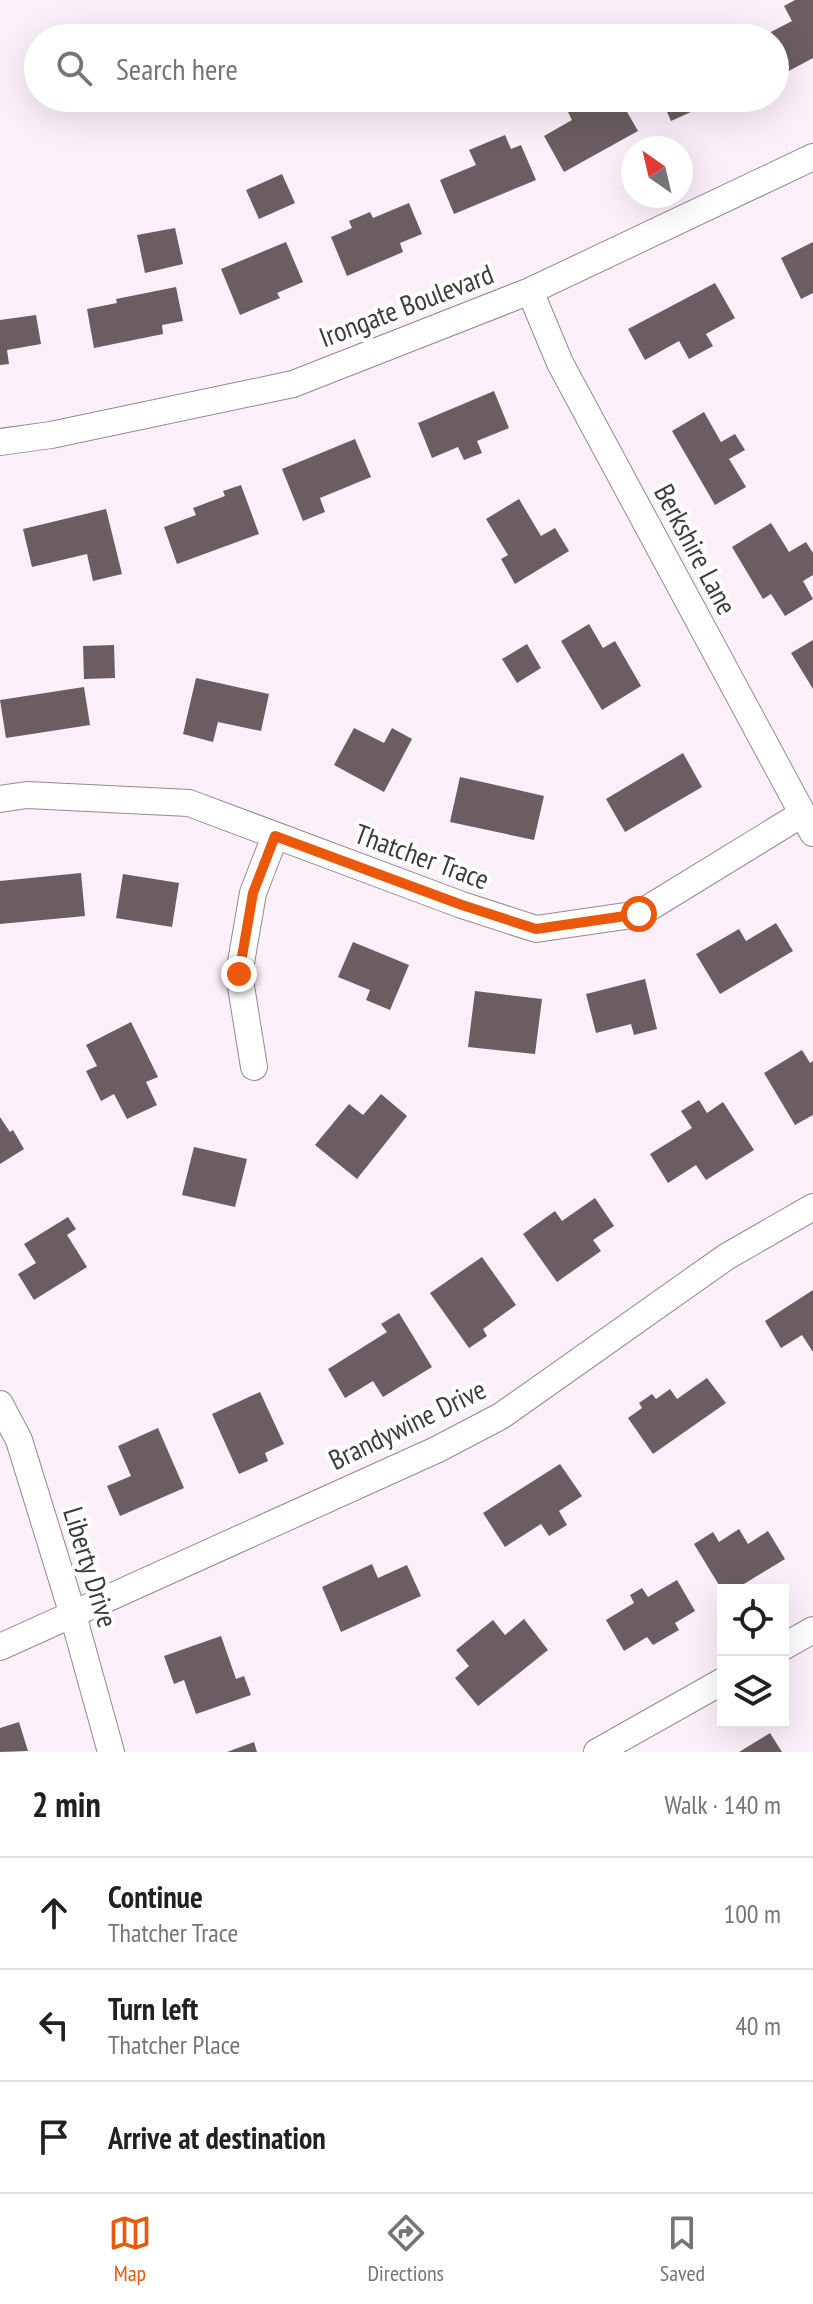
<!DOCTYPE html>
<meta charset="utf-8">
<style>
body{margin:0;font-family:"PT Sans Narrow",sans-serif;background:#f6f6f6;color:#202124}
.controls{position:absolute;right:24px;bottom:24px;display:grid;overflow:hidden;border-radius:0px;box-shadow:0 8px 32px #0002}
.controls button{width:72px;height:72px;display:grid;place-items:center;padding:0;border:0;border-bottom:2px solid #e0e0e0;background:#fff;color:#202124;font:40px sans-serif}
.compass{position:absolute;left:621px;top:136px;width:72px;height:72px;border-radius:50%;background:#fff;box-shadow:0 8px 32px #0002;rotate:326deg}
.stop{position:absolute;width:24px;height:24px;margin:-18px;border:6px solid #ea580c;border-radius:50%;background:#fff}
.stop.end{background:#ea580c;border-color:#fff;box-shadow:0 2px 8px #0008}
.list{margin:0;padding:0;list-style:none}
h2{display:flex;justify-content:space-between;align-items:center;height:104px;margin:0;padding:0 32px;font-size:34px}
h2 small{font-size:26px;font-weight:400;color:#757577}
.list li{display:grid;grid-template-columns:52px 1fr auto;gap:24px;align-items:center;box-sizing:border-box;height:112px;padding:0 32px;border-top:2px solid #e0e0e0}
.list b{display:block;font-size:30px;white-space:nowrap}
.list p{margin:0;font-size:26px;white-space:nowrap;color:#757577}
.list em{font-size:26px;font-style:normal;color:#757577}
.icon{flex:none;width:44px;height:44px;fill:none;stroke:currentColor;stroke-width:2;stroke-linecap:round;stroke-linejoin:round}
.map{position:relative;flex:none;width:813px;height:1752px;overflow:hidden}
.search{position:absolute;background:#fff;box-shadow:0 8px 32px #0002;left:24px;right:24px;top:24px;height:88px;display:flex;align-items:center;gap:20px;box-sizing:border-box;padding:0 28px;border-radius:44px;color:#757577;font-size:30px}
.sheet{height:440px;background:#fff}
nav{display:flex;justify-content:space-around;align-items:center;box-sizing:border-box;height:112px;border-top:2px solid #e0e0e0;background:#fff;font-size:22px;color:#757577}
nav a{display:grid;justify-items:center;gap:4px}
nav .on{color:#ea580c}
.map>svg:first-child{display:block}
.building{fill:#6b5d61}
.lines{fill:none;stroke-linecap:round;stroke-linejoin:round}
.minor-casing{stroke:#948992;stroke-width:28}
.minor{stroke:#fff;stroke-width:26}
.route{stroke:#ea580c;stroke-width:10}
.labels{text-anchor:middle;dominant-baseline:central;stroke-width:8;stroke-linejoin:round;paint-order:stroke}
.street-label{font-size:28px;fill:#3f3a3e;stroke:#fff}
</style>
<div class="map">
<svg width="813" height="1752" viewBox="0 0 813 1752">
<rect width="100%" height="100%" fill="#fbeffa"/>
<path class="building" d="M795,0H813V58L785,73L775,55V38H766L765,35L792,21L784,6Z
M583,98H591L597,110L619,98L638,131L564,172L544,136L572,120L566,108Z
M661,98H722L671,121Z
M505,135L511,149L521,145L536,180L454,214L440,180L476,165L469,150Z
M282,174L295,203L259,219L246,190Z
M409,203L422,234L400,243L403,252L347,276L331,237L352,228L349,221L370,212L373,218Z
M175,228L183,264L145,273L137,235Z
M286,242L303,282L277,293L280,298L240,315L221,269Z
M813,242V293L801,299L781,258Z
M715,283L735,318L706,334L713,346L689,359L679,341L645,360L628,329Z
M176,287L183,321L162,325L163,334L94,348L87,309L117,303L116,299Z
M36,315L41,344L7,350L9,364L0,365V320Z
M494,391L509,428L477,441L482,453L464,460L458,447L432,458L418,423Z
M704,412L721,442L735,434L745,450L729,459L746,487L715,505L672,431Z
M355,439L371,477L320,498L325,512L303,521L282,469Z
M241,485L259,534L177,564L164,527L196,515L193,508L225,496L223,491Z
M519,499L541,536L555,528L569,551L515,584L501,559L508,555L486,519Z
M106,509L122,574L93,581L87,554L32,567L23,529Z
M771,523L789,552L806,542L813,553V575L803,581L813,599L785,616L771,594L763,599L732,547Z
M589,624L603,648L615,641L641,686L602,710L561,641Z
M813,640V689L791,653Z
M527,644L541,668L517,683L502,659Z
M114,645L115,678L84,679L83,646Z
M196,678L269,694L261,731L218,722L213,742L183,734Z
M84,687L90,725L6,738L0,700Z
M354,728L384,743L392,728L412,739L384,792L334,765Z
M683,753L702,787L625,832L606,799Z
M460,777L544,796L534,840L450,822Z
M81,873L85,916L0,924V881Z
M123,874L179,883L172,927L116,918Z
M776,923L793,951L720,994L696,954L739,929L746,941Z
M353,942L409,965L390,1010L366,1000L370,990L338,977Z
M645,979L657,1029L634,1035L631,1024L596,1033L586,994Z
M475,991L542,999L535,1054L468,1047Z
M131,1022L158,1077L146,1082L157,1105L127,1119L114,1094L101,1101L86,1071L97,1066L86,1045Z
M802,1050L810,1063L813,1061V1115L795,1125L764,1073Z
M381,1094L407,1116L357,1179L315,1145L349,1104L363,1115Z
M699,1100L707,1113L723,1102L754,1150L706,1180L696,1165L668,1183L650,1154L692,1128L681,1111Z
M0,1117L10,1132L13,1130L24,1149L0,1164Z
M194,1147L247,1159L235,1207L182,1195Z
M595,1198L614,1226L593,1240L601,1251L557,1282L523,1234L555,1211L562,1221Z
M68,1217L76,1229L67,1235L87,1267L34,1300L18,1274L36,1263L24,1244Z
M482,1257L516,1305L483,1329L487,1336L469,1348L430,1293Z
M813,1290V1352L802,1335L781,1348L765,1321Z
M399,1313L432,1367L383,1397L373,1381L345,1398L328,1369L387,1332L381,1324Z
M707,1378L726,1403L653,1454L628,1418L642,1408L639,1403L652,1394L656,1399L670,1389L677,1399Z
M260,1392L284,1444L265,1453L268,1461L239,1474L212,1414Z
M158,1428L184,1488L120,1516L107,1486L131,1476L118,1446Z
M560,1464L582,1496L559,1511L567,1525L549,1536L541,1524L505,1547L483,1513Z
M739,1529L748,1544L768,1531L785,1559L734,1590H722L694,1544L713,1532L719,1542Z
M372,1564L378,1578L407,1565L421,1596L341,1632L322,1587Z
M677,1580L695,1611L675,1623L679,1630L653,1645L647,1637L624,1651L606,1620L634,1603L630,1595L642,1588L648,1597Z
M524,1619L548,1650L478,1706L455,1678L469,1666L456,1650L493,1620L505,1635Z
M221,1636L236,1679L244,1676L251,1695L196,1714L184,1680L174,1684L164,1656Z
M19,1722L28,1751L0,1752V1728Z
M770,1733L782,1752H739Z
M254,1742L257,1752H227Z"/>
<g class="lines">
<defs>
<path id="minor" d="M530,291L560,363L813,833
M0,442L51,435L293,384L530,291L813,157
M0,799L27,795L189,803L462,905L536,929L639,914L802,814
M254,1067L239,974L253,893L275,836
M0,1404L19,1440L73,1615L111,1752
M0,1647L436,1450L501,1416L726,1257L813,1207
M783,1647L813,1630
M597,1752L723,1681"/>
</defs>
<use href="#minor" class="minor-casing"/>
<use href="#minor" class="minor"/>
</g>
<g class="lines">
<path class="route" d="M239,974L253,893L275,836L462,905L536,929L639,914"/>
</g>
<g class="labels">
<g class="street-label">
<text transform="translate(406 305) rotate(-21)">Irongate Boulevard</text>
<text transform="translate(696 549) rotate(62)">Berkshire Lane</text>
<text transform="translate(422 856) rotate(20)">Thatcher Trace</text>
<text transform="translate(407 1424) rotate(-26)">Brandywine Drive</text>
<text transform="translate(91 1567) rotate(73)">Liberty Drive</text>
</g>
</g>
</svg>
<div class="controls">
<button><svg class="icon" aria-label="locate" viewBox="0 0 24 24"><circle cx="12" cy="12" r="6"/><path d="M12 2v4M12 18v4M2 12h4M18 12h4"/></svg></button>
<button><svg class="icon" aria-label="layers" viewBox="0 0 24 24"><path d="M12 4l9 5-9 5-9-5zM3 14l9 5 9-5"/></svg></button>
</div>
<svg class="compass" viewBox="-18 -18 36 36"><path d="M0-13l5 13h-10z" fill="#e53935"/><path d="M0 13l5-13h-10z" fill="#757577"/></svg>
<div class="stop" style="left:639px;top:914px"></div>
<div class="stop end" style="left:239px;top:974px"></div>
<div class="search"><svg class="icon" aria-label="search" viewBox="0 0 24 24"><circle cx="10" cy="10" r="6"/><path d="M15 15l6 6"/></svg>Search here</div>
</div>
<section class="sheet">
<h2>2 min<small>Walk · 140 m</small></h2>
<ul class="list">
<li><svg class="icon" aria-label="ahead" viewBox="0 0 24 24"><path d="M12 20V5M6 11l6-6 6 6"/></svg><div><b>Continue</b><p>Thatcher Trace</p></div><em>100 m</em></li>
<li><svg class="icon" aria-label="left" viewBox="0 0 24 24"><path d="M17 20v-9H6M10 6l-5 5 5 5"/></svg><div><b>Turn left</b><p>Thatcher Place</p></div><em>40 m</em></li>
<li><svg class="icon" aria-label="arrive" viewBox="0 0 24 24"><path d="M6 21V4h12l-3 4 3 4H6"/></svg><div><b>Arrive at destination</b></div></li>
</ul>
</section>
<nav>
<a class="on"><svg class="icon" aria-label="map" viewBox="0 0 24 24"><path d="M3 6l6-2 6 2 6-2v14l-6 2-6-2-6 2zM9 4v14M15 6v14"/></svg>Map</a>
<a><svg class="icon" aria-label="directions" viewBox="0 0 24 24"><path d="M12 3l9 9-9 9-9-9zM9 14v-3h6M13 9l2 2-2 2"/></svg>Directions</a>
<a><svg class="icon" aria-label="saved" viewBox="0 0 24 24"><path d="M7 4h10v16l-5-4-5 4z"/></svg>Saved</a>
</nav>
